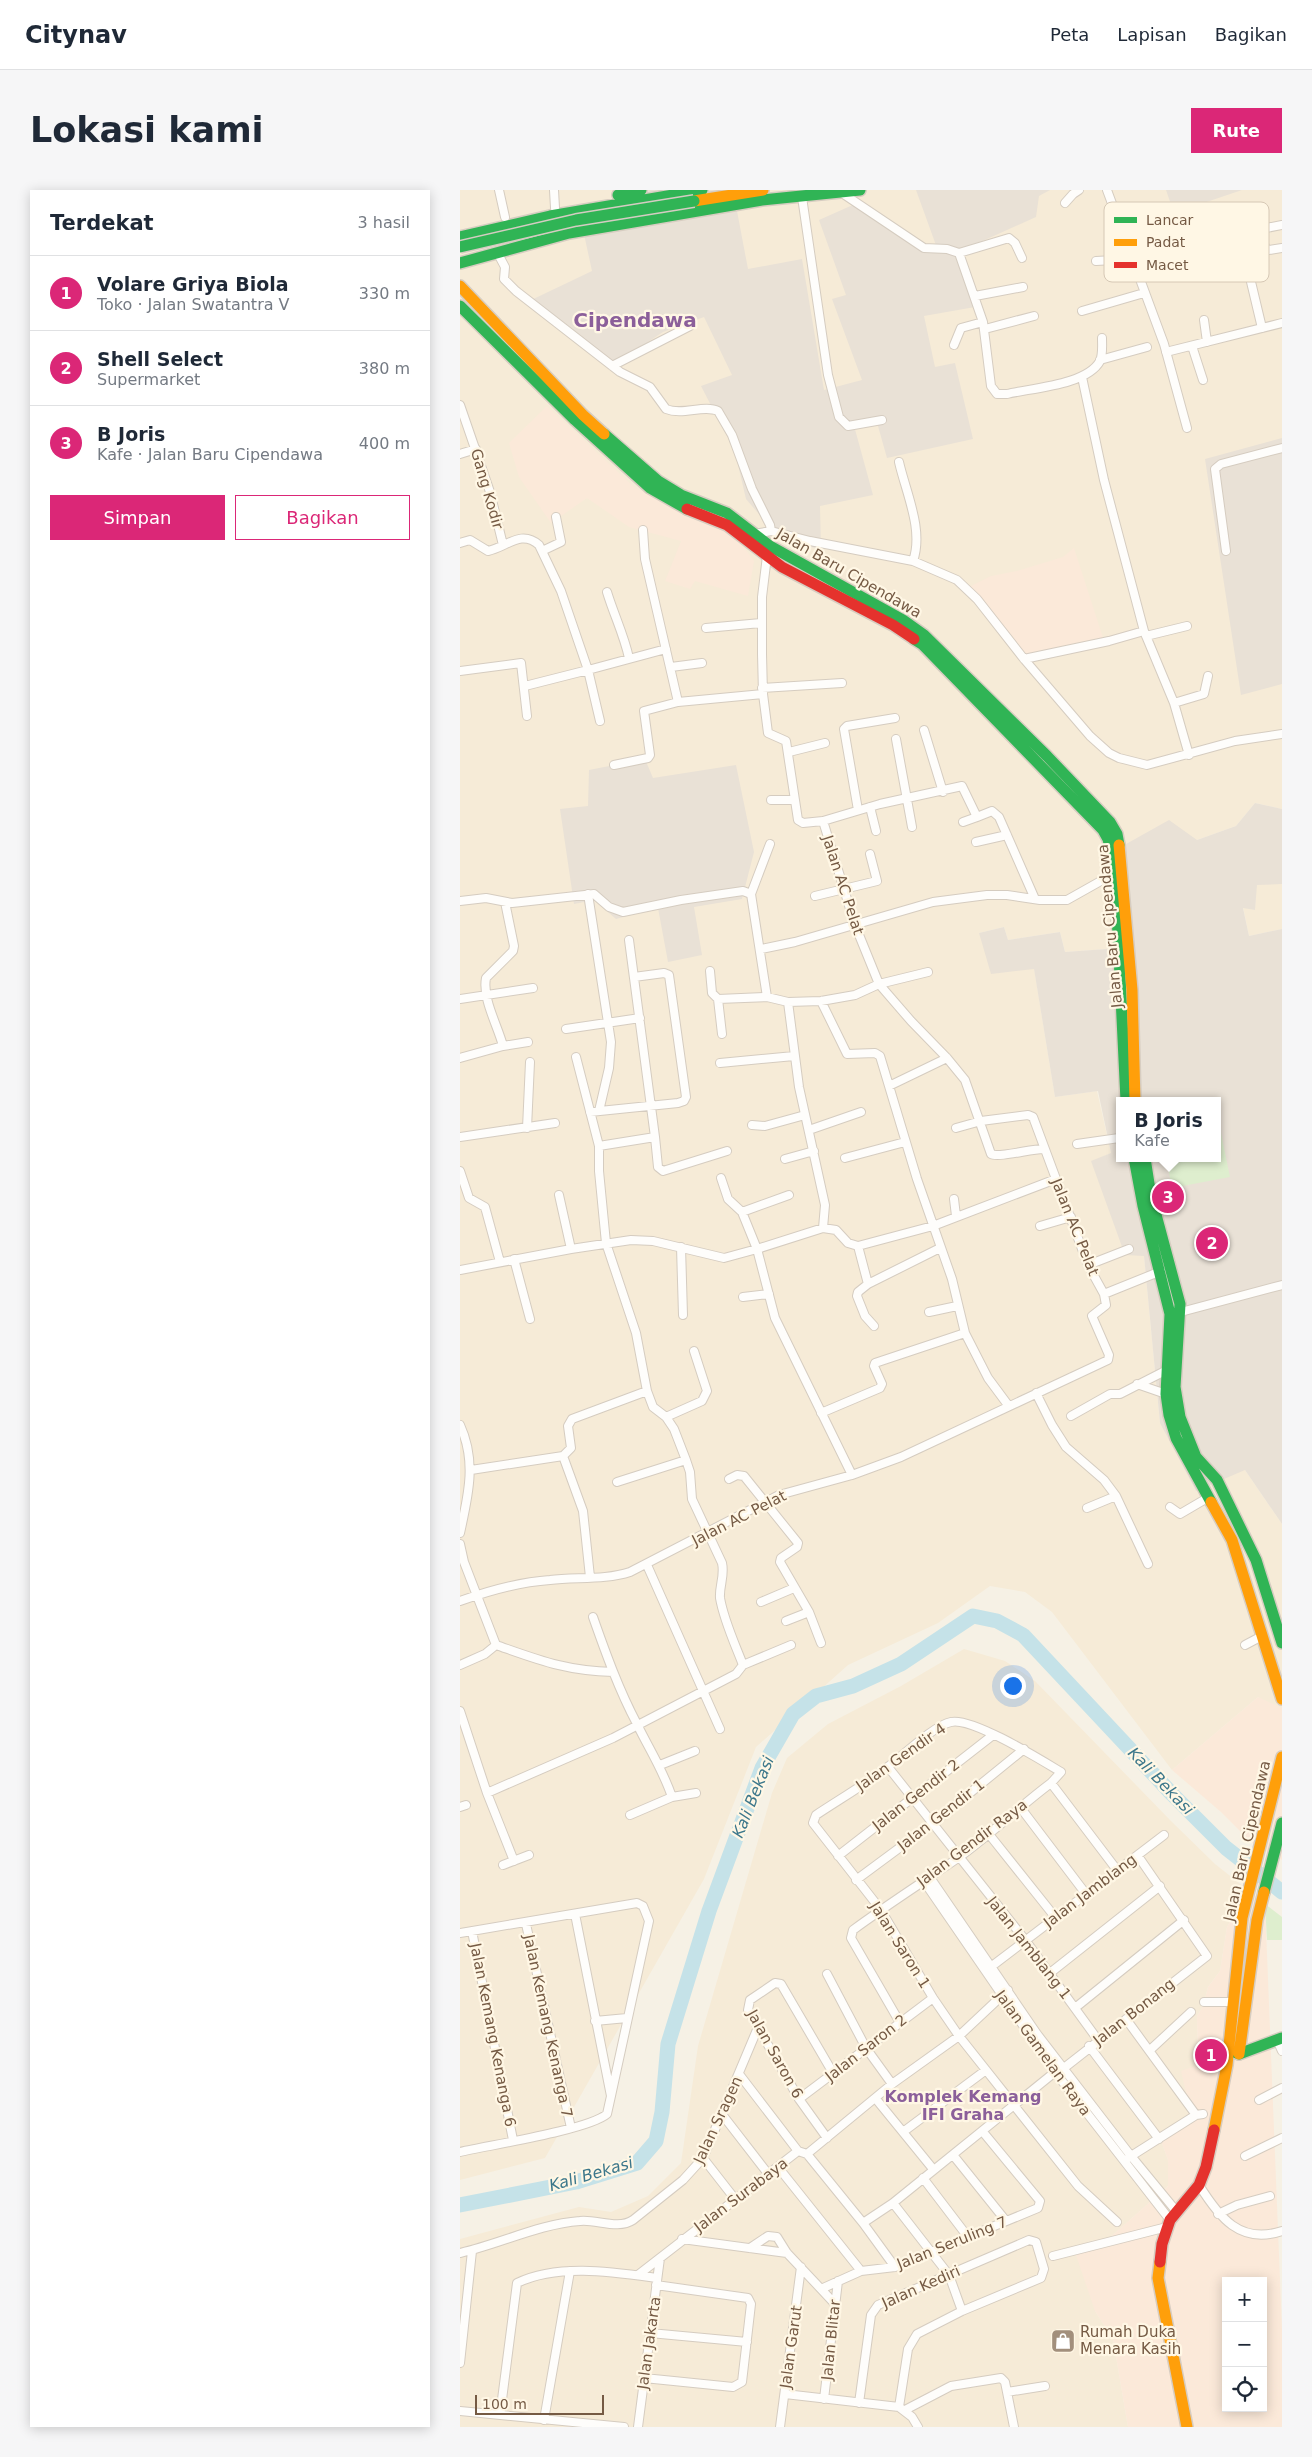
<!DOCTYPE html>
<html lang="id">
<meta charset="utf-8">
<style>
body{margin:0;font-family:"DejaVu Sans",sans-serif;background:#f6f6f7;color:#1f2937}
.controls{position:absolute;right:15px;bottom:15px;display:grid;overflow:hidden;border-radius:0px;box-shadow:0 2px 12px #0003}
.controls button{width:45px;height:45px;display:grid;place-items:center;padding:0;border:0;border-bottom:1px solid #e0e1e3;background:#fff;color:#1f2937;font:25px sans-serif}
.scale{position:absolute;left:15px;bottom:12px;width:129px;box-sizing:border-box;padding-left:5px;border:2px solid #755a44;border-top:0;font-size:14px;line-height:18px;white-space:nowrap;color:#755a44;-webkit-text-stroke:4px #fff7e5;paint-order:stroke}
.you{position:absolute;left:552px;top:1495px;width:18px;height:18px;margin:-12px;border:4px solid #fff;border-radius:50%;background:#1a73e8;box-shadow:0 0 0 8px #1a73e833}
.badge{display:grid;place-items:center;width:32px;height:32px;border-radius:50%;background:#db2777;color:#fff;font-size:16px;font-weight:700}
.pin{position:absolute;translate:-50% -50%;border:2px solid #fff;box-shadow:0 1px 5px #0006}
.popup{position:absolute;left:656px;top:907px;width:105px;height:65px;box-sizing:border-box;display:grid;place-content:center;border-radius:0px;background:#fff;filter:drop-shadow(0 1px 4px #0005);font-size:16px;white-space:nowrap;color:#747a83}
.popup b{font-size:19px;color:#1f2937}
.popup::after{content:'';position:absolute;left:50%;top:100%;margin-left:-10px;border:10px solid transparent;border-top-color:#fff}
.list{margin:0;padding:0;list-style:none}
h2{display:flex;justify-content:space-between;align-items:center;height:65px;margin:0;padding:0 20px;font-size:21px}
h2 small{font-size:16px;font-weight:400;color:#747a83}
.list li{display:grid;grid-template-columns:32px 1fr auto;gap:15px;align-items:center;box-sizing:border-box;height:75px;padding:0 20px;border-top:1px solid #e0e1e3}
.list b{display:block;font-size:19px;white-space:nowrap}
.list p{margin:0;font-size:16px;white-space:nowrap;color:#747a83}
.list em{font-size:16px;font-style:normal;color:#747a83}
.actions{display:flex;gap:10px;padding:15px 20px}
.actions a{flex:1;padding:11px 0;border:1px solid #db2777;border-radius:0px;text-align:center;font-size:18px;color:#db2777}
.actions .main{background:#db2777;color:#fff}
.icon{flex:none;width:28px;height:28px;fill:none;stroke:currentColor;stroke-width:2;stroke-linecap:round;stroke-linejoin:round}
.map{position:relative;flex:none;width:822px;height:2237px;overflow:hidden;border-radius:0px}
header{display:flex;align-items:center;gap:30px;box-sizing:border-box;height:70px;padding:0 25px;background:#fff;border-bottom:1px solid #e0e1e3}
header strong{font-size:24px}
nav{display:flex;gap:28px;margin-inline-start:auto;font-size:18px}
.intro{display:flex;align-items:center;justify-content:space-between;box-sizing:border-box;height:120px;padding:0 30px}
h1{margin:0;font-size:35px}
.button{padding:12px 22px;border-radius:0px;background:#db2777;color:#fff;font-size:18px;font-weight:700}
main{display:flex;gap:30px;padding:0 30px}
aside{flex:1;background:#fff;border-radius:0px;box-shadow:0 2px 12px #0003}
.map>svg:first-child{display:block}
.residential{fill:#f6ebd7}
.commercial{fill:#fbe9d9;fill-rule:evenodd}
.industrial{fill:#e9e1d6;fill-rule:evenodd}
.green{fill:#deeece}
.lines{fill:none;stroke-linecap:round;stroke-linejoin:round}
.river{stroke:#c5e2e8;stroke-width:15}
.street-casing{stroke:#d5ccc0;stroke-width:10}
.fast-casing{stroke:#d7cdc1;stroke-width:14}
.slow-casing{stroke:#d7cdc1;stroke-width:14}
.jam-casing{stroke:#d7cdc1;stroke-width:14}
.street{stroke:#fefdfb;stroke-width:8}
.fast{stroke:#30b455;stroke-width:11}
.slow{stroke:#ff9f0a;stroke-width:11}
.jam{stroke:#e5322d;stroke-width:11}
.fast-bridge-casing{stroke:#d5ccc2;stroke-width:14;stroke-linecap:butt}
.fast-bridge{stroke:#30b455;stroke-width:11}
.labels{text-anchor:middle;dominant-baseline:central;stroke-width:4.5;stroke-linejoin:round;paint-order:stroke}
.street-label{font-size:15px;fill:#755a44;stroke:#fff7e5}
.poi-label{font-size:15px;fill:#755a44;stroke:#fff7e5;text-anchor:start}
.water-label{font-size:16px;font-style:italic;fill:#3c778b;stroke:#fff7e5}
.neighbourhood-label{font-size:16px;font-weight:bold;fill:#8b5f9a;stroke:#fff7e5}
.district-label{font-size:20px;font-weight:bold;fill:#8b5f9a;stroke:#fff7e5}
.key{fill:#fff7e5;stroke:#d6c8b5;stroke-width:1}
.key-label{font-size:14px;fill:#755a44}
</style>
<header>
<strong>Citynav</strong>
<nav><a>Peta</a><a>Lapisan</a><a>Bagikan</a></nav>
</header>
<div class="intro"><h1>Lokasi kami</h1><a class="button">Rute</a></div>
<main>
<aside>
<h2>Terdekat<small>3 hasil</small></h2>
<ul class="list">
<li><span class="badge">1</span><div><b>Volare Griya Biola</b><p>Toko · Jalan Swatantra V</p></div><em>330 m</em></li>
<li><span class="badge">2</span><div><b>Shell Select</b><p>Supermarket</p></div><em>380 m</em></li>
<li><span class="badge">3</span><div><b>B Joris</b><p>Kafe · Jalan Baru Cipendawa</p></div><em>400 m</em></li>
</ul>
<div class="actions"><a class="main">Simpan</a><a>Bagikan</a></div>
</aside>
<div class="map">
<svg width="822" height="2237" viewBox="0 0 822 2237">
<rect width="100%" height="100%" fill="#f6f1e5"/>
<path class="residential" d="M0,0H822V619L795,613L776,636L737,650L660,758L605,762L600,742L548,750L544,737L519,743L574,778L595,907L637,901L651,963L632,972L684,1066L700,1233L785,1280L822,1334V1523L798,1507L712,1580L592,1422L565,1402L530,1396L478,1433L388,1475L296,1557L244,1689L85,1968L0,1990Z
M796,694H822V739L789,746L783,717L795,720Z
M504,1459L545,1471L575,1491L711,1631L755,1674L788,1700L767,1737L760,1781L748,1797L743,1816L737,1826L738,1875L731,1924L700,1948L708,1970V1996L646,2051L635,2121L653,2149L668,2237H0V2049L119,2017L151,2022L188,2006L221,1973L238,1856L312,1603L327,1568L368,1534L441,1496Z"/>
<path class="commercial" d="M87,216L175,298L277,348L294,371L288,406L235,391L230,399L205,391L221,351L169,337L127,308L91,333L59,287L49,253Z
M614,358L644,451L561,468L507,398L531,386L557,381L603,367Z
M798,1507L822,1518V1670L791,1652L761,1622L712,1580Z
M788,1700L805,1714L822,2140V2237H668L653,2149L635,2121L615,2062L646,2051L708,1996V1970L700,1948L731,1924L721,1881L738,1875L737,1826L743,1816L748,1797L760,1781L767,1737ZM766,2091H803V2218H766Z"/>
<path class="industrial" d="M167,0H273L288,79L342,69L364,200L402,190L372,109L386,105L359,30L395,14L460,59L477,58L456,0H590L579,6L576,27L496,63L515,117L464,126L475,177L495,173L513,249L427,268L416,229L393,232L413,305L360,316L361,359L323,352L286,309L275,262L241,196L272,185L244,127L203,142L149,178L65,113L132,81L122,35L170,27Z
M706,0H782L714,23Z
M822,248V494L781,505L745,269Z
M185,569L193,588L276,575L294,662L282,709L234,717L242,765L208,772L198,718L156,729L134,710L114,714L100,619L128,616L129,580Z
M795,613L822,619V694L797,695L795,720L783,718L789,746L822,739V1334L785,1280L736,1301L700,1233L684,1066L665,1065L631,971L651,963L638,901L595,907L574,779L531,784L519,743L544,737L548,750L600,742L605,762L660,758L650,663L709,630L737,650L776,636ZM659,911H757V968H659Z"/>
<path class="green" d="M757,924L770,987L712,998L706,968H757Z
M805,1714L822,1727V1750H807Z"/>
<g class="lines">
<path class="river" d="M0,2015L116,1992L177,1973L196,1951L202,1922L208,1854L249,1721L302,1578L333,1524L356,1506L393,1496L441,1474L513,1426L537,1431L563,1445L712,1604L766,1658L822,1702"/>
<defs>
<path id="street" d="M39,0L45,27
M94,0L95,18
M647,0L704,154L727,238
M382,3L464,58L487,59L499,63L549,48L555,53L562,68
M342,7L368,185L379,227L388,236L422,230
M605,13L613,4L619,0
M801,39L805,58L809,60L822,58
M37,62L45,77L44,89L56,101L160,182L190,197L206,219C223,226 244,214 258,221L272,245L292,299L310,335L311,341
M499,63L523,132L531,196L537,204H547C572,198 627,195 640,171C643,164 642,156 642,148
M636,71L654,70L670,65
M515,106L563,97
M622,121L684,103
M744,130L747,152
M802,138L782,54V47L801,39L822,35
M525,139L574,126
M494,155L501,138L523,132
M732,156L743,190
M706,162L822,133
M640,170L687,157
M152,176L230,136
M622,187L644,290L684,441L714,513L729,565
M0,215L30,302L43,355
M0,264L16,259
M439,272C446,303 464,340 453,371
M183,340L185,369L218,512L303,504
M294,344L311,341L350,351L453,371L497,390L517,409L564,469L630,546L649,563L659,568L687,575L775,551L822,544
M0,353L10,350L28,361C47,357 61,339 79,355L101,401L128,480L206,459
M82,361L101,352L96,327
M766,361L755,279L761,274L822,258
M307,366L302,407V464L303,504L308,543L326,551L338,630L343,633L363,631L395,735L419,794L451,831L487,868L505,890L531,964C538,968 571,959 583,959
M147,402C154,425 164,445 169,468
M246,438L301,433
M686,446L727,436
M564,469L649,451L684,441
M211,477L242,473
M0,481L61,473L67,526
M65,496L128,480L140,531
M302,498L382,493
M714,513L744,504L748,486
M464,540L483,602
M436,549L452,637
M329,562L365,553
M154,575L188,568L190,565L184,521L218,512
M311,610H334
M410,617L416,641
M398,620L384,539L387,536L435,528
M363,631L420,614L502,596L517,627L532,621L539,627L575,709
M503,632L517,627
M516,652L547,645
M128,704L151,852L149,878L139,921
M291,704L307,807
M291,704L310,654
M355,706L417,691L410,664
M0,711L26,708L52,713L134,704L149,717L163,722L221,710L283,701L291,704
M169,750L195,947
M301,759L335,752L473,712L527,705H547L580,710H607L655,683
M250,781L252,803L258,809L307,807L328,812L361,811L395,805L419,794L468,782
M0,809L73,798
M258,809L262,844
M361,811L387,864L415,863L420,866L457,989L492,1089L505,1143L528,1188L548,1215
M328,812L339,897L365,1015L363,1038
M106,839L180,828
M43,856L68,852
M116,867L139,956V981L146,1053L176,1143L187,1201L193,1217L206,1227
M0,868L43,856C38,836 22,809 26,788L53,761L54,756L45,712
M260,873L334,866
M429,896L487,868
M130,922L218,913L224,911L226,907L209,785L204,783L174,787
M292,935L305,936L345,925
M67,938L70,872
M349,940L401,922
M0,947L95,933
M617,954L659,948
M139,956L195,947L198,977L203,981L267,961
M385,968L445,952
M325,969L354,961
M0,981L9,1008L25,1017L40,1072
M261,988L268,1009L282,1022L297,1059L315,1128L392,1285
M99,1005L111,1059
M494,1009L496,1026
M282,1022L329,1005
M580,1036L611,1027
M398,1056L408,1094L480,1058
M221,1057L223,1125
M54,1069L70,1129
M628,1075L669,1059
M0,1080L111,1059L171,1050L193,1051L264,1068L297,1059L363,1038L376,1040L388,1053L398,1056L473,1036L596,989
M408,1094L398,1102L397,1106L405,1126L414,1136
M644,1104L701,1081
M283,1107L309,1104
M469,1122L497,1116
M717,1123L822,1095
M234,1161L247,1201L242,1211L206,1227L214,1239L226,1270L230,1282L232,1309L262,1373C265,1386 259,1396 260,1408C264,1431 275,1454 283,1475
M677,1194L706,1204
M576,1203L592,1235L606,1257L644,1290L656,1306L688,1374
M361,1223L420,1198L422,1194L414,1176L415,1173L505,1143
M611,1226L650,1204H660L707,1180
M0,1235C17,1272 8,1306 0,1343
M103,1266L123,1321L130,1387
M11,1280L103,1266L111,1258L108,1236L112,1229L187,1201
M269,1289L277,1285L284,1286L338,1353L337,1357L321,1368L320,1372L349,1422L361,1453
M157,1292L226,1270
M710,1317L720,1324L749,1307
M627,1318L656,1306
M0,1354L4,1372L36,1455L25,1464L0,1475
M187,1375L260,1539
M0,1411C28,1401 60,1392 90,1390C116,1387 146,1390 170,1382L319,1305L392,1285L441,1267L648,1170L649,1165L632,1126L646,1115L644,1104L628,1075L573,927L568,925L521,931L496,938
M301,1412L334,1398
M133,1427C146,1464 159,1500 177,1534C189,1559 203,1580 212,1607L170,1625
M326,1431L349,1422
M36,1455C79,1470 106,1481 153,1482
M785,1455L802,1446
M0,1521L27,1603L153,1548L276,1484L283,1475L331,1455
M200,1575L235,1561
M428,1577L566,1751L638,1850
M591,1593L657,1680
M27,1603L54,1671
M212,1607L236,1603
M0,1617L6,1615
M560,1617L626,1704
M528,1643L595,1727
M378,1666L533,1545
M43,1675L69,1665
M469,1686L577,1844L671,1966L717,2022
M396,1690L473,1633L564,1559
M463,1690L595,1882L710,2030
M66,1734L111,1938
M12,1741L53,1950
M0,1743L177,1713L183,1716L189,1731L151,1906
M532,1776L704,1645
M590,1783L700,1696
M367,1784L406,1858L432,1894
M744,1812H774
M615,1818L724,1730
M666,1829L736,1925
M135,1831L167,1828
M439,1831L391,1748L393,1740C427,1715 463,1692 498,1668C530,1645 559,1617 591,1593L601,1582C581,1570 512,1527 491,1532C473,1536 444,1565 429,1576C406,1594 380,1609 356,1625L353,1633L421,1720L473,1808L499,1846L618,1996L657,2032
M817,1850L822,1861
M629,1856L699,1949
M690,1860L731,1822
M279,1884L338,1961
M339,1909L473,1808
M416,1909L473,1979
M799,1910L822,1898
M261,1923L309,1985
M443,1942L526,1880
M367,1948L339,1909L288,1820L290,1810L315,1793L321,1794L373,1883
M0,1962C30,1955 128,1940 147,1924L151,1906L115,1724
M347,1964L403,2033L435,2077
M493,1965L546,2031
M785,1966L822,1948
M243,1968L275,2009
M668,1968L736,1925L743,1924
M318,1977L401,2081
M463,1988L508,2047
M739,1995C759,2027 780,2055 822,2041
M433,2013L489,2085L502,2121
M758,2024L777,2015L810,2006
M403,2033L433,2013L595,1882L604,1878L747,1766L678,1666
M222,2049L327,2063
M290,2058L308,2046L317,2047L327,2063L361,2099L401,2081L435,2077L578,2018L580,2011L523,1942
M0,2063C40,2054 79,2034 120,2031C136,2029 158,2040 173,2030L223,1990L243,1968L299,1835
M593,2066L707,2037
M178,2085L338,1961L347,1964L432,1894L499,1846L548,1800
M361,2099L375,2114
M190,2143L287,2152
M0,2173L12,2061
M184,2188L273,2197L282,2192L291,2114L288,2108L196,2095
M547,2202L585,2196
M325,2204L439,2217L452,2227L458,2237
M364,2209L378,2091
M399,2213L411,2125L418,2115L569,2050L576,2052L584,2079L581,2088L502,2121L457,2144L448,2159L439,2217
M445,2220L491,2196L541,2188L545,2192L554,2237
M0,2221L164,2237
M40,2225L57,2093C98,2073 154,2082 197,2088
M84,2230L110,2081
M178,2237L200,2068
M320,2237L341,2077"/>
<path id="fast" d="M158,5L181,0
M0,47L90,26L242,0
M0,73L109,43L302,10L400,0
M0,116L115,230L190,298L227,319
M144,244L198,291L221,305L267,323L310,356L443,430L464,445L587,566L650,632L657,644L659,655
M454,449L462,454L643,640L648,649L655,683L666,911
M674,968L683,1016L710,1124L706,1204L709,1225L716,1248L751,1312
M685,968L691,1006L720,1114L715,1197L720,1227L736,1267L757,1290L796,1370L822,1453
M804,1702L822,1633
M774,1862L779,1864L822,1848"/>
<path id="slow" d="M234,11L303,0
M0,96L123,225L144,244
M659,655L672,800L675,911
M751,1312L772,1350L822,1509
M779,1864L797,1730L804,1702
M754,1940L767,1875L782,1728L822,1567
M700,2072L698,2088L727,2237"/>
<path id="jam" d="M227,319L267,335L322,377L433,435L454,449
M700,2072L702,2054L710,2030L739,1995L746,1977L754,1940"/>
</defs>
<use href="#street" class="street-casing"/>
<use href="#fast" class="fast-casing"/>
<use href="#slow" class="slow-casing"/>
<use href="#jam" class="jam-casing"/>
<use href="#street" class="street"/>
<use href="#fast" class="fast"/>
<use href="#slow" class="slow"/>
<use href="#jam" class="jam"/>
<defs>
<path id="fast-bridge" d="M0,57L116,30L234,11"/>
</defs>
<use href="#fast-bridge" class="fast-bridge-casing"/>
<use href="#fast-bridge" class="fast-bridge"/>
</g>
<defs>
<symbol id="shop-square" viewBox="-11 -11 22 22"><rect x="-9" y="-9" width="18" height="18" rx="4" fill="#a28f7c" stroke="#fff7e5"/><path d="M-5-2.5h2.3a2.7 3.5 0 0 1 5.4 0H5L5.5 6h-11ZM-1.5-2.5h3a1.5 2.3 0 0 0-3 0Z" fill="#fff"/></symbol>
</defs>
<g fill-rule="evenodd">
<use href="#shop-square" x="589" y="2137" width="28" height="28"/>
</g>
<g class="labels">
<g class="street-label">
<text transform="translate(27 299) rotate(74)">Gang Kodir</text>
<text transform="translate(389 383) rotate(30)">Jalan Baru Cipendawa</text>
<text transform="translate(383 695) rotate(72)">Jalan AC Pelat</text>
<text transform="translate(650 736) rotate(-95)">Jalan Baru Cipendawa</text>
<text transform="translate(615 1037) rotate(68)">Jalan AC Pelat</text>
<text transform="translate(279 1328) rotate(-27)">Jalan AC Pelat</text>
<text transform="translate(441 1567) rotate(-35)">Jalan Gendir 4</text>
<text transform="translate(456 1605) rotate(-38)">Jalan Gendir 2</text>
<text transform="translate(481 1625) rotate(-38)">Jalan Gendir 1</text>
<text transform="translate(787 1651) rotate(-77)">Jalan Baru Cipendawa</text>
<text transform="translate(512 1653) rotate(-37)">Jalan Gendir Raya</text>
<text transform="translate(630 1701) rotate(-37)">Jalan Jamblang</text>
<text transform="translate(440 1755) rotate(58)">Jalan Saron 1</text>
<text transform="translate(569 1758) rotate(52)">Jalan Jamblang 1</text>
<text transform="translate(674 1822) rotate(-38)">Jalan Bonang</text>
<text transform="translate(88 1836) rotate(78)">Jalan Kemang Kenanga 7</text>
<text transform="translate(33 1845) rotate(79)">Jalan Kemang Kenanga 6</text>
<text transform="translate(406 1858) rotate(-38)">Jalan Saron 2</text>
<text transform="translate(583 1863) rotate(54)">Jalan Gamelan Raya</text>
<text transform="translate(315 1864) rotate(61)">Jalan Saron 6</text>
<text transform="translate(258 1930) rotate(-65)">Jalan Sragen</text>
<text transform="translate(281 2005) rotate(-37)">Jalan Surabaya</text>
<text transform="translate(492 2053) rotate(-22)">Jalan Seruling 7</text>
<text transform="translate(461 2097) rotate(-24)">Jalan Kediri</text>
<text transform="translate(371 2150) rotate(-84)">Jalan Blitar</text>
<text transform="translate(189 2153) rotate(-82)">Jalan Jakarta</text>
<text transform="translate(331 2157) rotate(-82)">Jalan Garut</text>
</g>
<g class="poi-label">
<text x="620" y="2142">Rumah Duka<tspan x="620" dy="17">Menara Kasih</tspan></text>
</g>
<g class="water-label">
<text transform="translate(701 1591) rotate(46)">Kali Bekasi</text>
<text transform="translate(293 1607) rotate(-68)">Kali Bekasi</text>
<text transform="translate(131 1984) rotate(-16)">Kali Bekasi</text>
</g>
<g class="neighbourhood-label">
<text x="503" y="1906">Komplek Kemang<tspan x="503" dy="18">IFI Graha</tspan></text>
</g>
<g class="district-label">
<text x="175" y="130">Cipendawa</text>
</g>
</g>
<rect x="644" y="12" width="165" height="80" rx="8" class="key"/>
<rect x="654" y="27" width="23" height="6" fill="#30b455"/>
<rect x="654" y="49" width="23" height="7" fill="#ff9f0a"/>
<rect x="654" y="72" width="23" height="6" fill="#e5322d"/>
<g class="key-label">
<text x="686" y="35">Lancar</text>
<text x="686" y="57">Padat</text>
<text x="686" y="80">Macet</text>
</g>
</svg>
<div class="controls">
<button>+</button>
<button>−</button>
<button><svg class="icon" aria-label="locate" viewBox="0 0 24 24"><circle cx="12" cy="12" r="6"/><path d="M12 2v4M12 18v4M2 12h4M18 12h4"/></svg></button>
</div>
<div class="scale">100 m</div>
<div class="you"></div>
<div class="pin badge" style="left:751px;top:1865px">1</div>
<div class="pin badge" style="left:752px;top:1053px">2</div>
<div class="pin badge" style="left:708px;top:1007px">3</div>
<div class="popup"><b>B Joris</b>Kafe</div>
</div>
</main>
